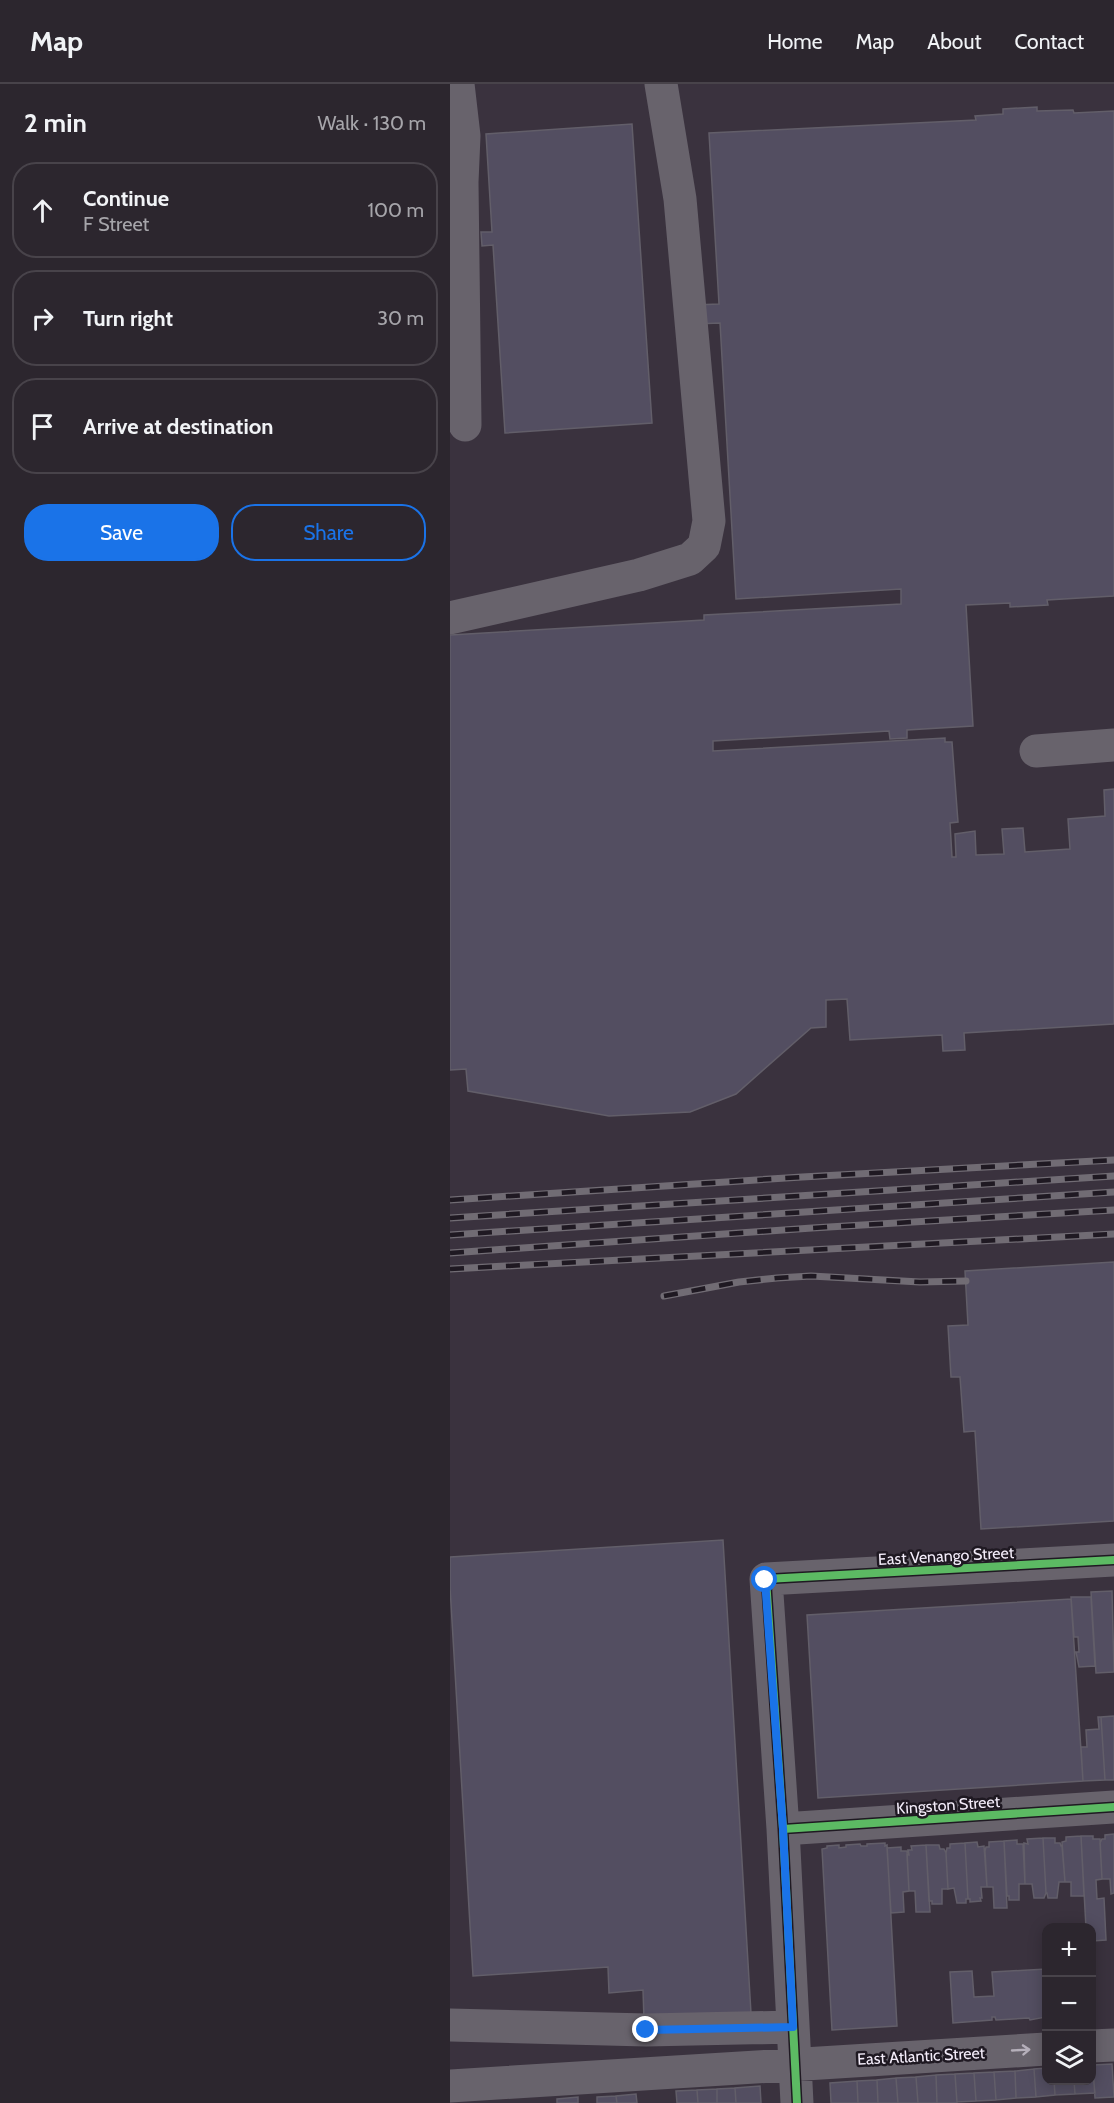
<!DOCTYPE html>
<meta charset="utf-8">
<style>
body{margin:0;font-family:Cabin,sans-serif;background:#342e36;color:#f1f3f6}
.controls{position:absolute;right:18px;bottom:18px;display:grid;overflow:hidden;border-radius:12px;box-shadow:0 3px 15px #0003}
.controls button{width:54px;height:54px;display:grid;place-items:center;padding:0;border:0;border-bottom:2px solid #48434a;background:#2c262e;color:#f1f3f6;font:30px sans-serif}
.stop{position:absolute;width:18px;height:18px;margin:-14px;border:4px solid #1a73e8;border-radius:50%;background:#fff}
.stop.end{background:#1a73e8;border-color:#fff;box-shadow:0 2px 6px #0008}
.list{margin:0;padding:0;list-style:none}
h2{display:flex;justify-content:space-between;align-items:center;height:78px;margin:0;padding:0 24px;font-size:26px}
h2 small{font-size:20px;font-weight:400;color:#a6a5aa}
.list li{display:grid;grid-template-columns:39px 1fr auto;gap:18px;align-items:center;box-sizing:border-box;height:96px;margin:0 12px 12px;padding:0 12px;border:2px solid #48434a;border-radius:24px}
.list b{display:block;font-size:22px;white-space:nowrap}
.list p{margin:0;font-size:20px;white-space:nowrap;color:#a6a5aa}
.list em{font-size:20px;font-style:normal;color:#a6a5aa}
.actions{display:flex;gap:12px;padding:18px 24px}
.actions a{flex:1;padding:14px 0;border:2px solid #1a73e8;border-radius:24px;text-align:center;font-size:21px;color:#1a73e8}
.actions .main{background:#1a73e8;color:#fff}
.icon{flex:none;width:33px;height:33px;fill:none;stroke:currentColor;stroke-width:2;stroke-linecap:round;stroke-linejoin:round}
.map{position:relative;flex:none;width:664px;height:2019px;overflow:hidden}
header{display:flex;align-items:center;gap:36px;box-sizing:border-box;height:84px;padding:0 30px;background:#2c262e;border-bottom:2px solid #48434a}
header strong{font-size:28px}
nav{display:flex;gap:33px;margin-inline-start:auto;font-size:21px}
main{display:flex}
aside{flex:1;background:#2c262e}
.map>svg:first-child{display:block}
.building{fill:#534e61;stroke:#625e69;stroke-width:1.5}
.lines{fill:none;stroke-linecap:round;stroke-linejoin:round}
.minor{stroke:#68636c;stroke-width:33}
.rail-casing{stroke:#716c74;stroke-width:7}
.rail{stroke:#1f1922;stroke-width:4.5;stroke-dasharray:14;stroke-linecap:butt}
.cycleway-casing{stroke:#1f1922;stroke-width:11}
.cycleway{stroke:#5cba63;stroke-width:8}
.oneway{stroke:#b5afba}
.route{stroke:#1a73e8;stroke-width:8}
.labels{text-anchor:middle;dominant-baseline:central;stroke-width:5;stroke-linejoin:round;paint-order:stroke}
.street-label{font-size:16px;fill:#f4edfa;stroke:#1f1922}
</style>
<header>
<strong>Map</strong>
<nav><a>Home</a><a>Map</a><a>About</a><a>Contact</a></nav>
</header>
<main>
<aside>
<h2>2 min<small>Walk · 130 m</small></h2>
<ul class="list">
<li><svg class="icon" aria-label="ahead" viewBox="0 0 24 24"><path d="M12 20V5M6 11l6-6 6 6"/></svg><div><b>Continue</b><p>F Street</p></div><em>100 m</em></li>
<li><svg class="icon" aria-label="right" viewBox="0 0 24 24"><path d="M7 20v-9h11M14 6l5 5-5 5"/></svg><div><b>Turn right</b></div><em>30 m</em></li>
<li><svg class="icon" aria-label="arrive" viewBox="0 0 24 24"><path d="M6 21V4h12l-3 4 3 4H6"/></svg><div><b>Arrive at destination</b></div></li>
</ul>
<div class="actions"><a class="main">Save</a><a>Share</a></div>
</aside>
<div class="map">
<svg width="664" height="2019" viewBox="0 0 664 2019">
<rect width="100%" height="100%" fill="#3a323e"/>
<path class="building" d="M587,23V27L623,26L624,29L664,27V512L597,516L598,521L560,523V519L516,521L523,642L457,646V654L440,655L439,647L263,657V667L495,654V658H502L508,738L500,739L502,773H506L505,750L525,747L526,771L554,770L552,745L573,744L575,768L620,765L618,735L655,732L654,706L664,705V940L514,949L515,966L493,967L492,951L400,956L397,915L376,916V943L361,944L286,1010L240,1028L159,1032L18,1007L16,985L0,986V551L254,536V531L451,520V505L286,515L270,239L245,240L244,221L269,220L259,49L526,36L525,32L553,30V25Z
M182,40L202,339L55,349L43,161L32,162L31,148H42L36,50Z
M664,1178V1437L531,1445L525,1347L514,1348L510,1293H501L498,1242L518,1241L515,1187Z
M273,1456L301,1929L194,1936L193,1906L159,1909L158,1883L23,1892L0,1503V1473Z
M662,1507L664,1588L646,1589L641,1508Z
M621,1513H641L645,1582L629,1583L626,1568H629L628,1553H624Z
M621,1515L633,1697L368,1714L357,1531Z
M664,1632V1696H655L651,1633Z
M648,1633H651L655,1696L633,1697L631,1663H637L636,1646L649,1645Z
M664,1750V1809L661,1810L660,1795H652L650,1759L652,1755H655V1751Z
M631,1752H643V1755H650L652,1795L646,1796L647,1815L654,1814L656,1856L642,1857V1844H636Z
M631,1752L634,1812H621V1798H615L612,1758L616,1757V1753Z
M593,1754L596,1809L594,1814H584L582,1800H575L574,1759L578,1760L577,1755Z
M593,1754H605V1759H610L611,1762H612L615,1798H609L607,1814H598L597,1809H596Z
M567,1756V1760H573L575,1800H569V1816H559V1812H557L554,1757Z
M554,1757L557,1824H544L543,1803H537L535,1767L536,1763H539V1758Z
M527,1758L528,1763L534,1762L537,1803H531L532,1814H530L531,1817L520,1818V1815H518L515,1759Z
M435,1759V1762L437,1761L447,1942L382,1946L372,1765L377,1764V1762L389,1761V1764L396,1763V1761L410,1760L411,1762H417V1760Z
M515,1759L518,1815H516V1819H507L504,1804L498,1805L496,1769L497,1764H500V1760Z
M476,1761L480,1828H466L465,1807H459L457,1771H459L458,1766H462L461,1762Z
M476,1761H489L490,1765H494L496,1769L498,1805H492V1820H482V1817H479Z
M451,1763V1767H457L459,1807L453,1808L454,1828L441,1829L437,1764Z
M596,1885V1933L580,1936L579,1934L546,1936L545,1933H542V1936L503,1939L500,1888L522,1887L524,1913L544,1912L542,1888Z
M662,1980L664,2013L645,2014L643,1981Z
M642,1981L645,2009L625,2010L624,1996H642Z
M596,1984V1996H604L605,2011L586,2013L584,1985Z
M584,1985L586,2013L566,2014L565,1987Z
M565,1987L566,2014L546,2016L544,1988Z
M544,1988L546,2016L526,2017L524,1989Z
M524,1989L526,2017L507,2018L505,1990Z
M505,1990L507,2019H487L486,1991Z
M486,1991L487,2019H468L466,1993Z
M466,1993L468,2019H448L446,1994Z
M446,1994L448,2019H428L427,1996Z
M427,1996L428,2019H408L407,1997Z
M604,1996H624L625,2010L605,2011Z
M407,1997L408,2019H381L380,1999Z
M310,2002L311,2019H286L285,2004Z
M285,2004L286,2019H267V2005Z
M267,2005V2019H248L247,2006Z
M247,2006L248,2019H227L226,2007Z
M186,2010L187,2019H167L166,2012Z
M166,2012L167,2019H147V2013Z
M128,2013V2019H107V2015Z"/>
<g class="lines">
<path class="minor" d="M8,0L14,52L12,98L15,341
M0,534L189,491L240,475L254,462L259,437L230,115L211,0
M586,667L664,661
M333,1745L664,1723
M0,1941L196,1946L343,1943
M642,1962L664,1961
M0,2002L596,1965
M347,2019L333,1745L316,1495L664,1476"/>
<defs>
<path id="rail" d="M0,1116L352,1093L664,1076
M0,1134L664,1092
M0,1151L664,1108
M0,1169L362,1144L664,1126
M0,1185L664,1150
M214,1212L289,1198L327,1194L361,1192L470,1198L516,1197"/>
</defs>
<use href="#rail" class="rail-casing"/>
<use href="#rail" class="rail"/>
<defs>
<path id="cycleway" d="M333,1745L664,1723
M347,2019L333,1745L316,1495L664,1476"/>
</defs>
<use href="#cycleway" class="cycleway-casing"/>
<use href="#cycleway" class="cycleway"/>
</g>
<defs><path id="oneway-shaft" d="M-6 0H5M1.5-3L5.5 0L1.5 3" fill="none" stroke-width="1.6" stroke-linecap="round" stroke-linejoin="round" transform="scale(1.5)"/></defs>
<use class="oneway" href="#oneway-shaft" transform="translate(571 1966) rotate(-3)"/>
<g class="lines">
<path class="route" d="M196,1946L343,1943L333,1745L315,1496"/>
</g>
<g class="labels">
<g class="street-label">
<text transform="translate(496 1472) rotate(-3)">East Venango Street</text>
<text transform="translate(498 1721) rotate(-4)">Kingston Street</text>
<text transform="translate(471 1972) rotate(-3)">East Atlantic Street</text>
</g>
</g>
</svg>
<div class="controls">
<button>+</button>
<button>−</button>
<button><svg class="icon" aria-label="layers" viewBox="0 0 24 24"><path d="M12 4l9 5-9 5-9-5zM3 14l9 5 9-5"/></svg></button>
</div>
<div class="stop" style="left:315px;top:1496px"></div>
<div class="stop end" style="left:196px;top:1946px"></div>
</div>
</main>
